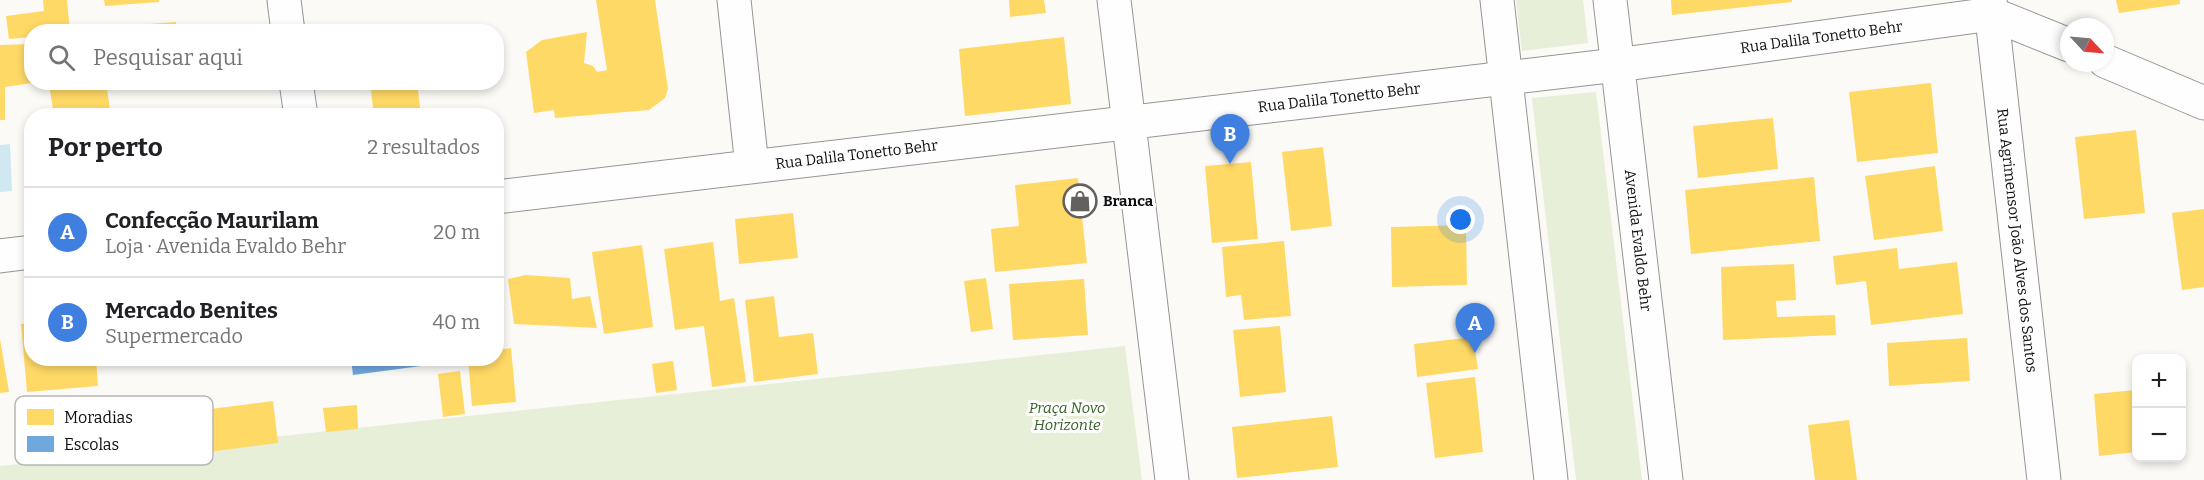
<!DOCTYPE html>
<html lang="pt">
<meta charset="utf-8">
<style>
body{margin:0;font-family:Bitter,serif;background:#f6f6f6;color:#202124}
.controls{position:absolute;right:18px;bottom:18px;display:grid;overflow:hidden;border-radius:12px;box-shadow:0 3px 9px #0003}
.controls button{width:54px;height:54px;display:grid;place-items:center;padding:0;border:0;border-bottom:2px solid #e0e0e0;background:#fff;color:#202124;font:30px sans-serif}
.compass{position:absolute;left:2060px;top:18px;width:54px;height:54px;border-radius:50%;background:#fff;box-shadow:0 3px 9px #0003;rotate:116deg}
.you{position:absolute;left:1461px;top:220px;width:21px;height:21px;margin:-15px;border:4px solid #fff;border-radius:50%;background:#1a73e8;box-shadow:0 0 0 9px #1a73e833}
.badge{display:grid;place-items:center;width:39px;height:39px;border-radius:50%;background:#1a73e8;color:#fff;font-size:20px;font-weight:700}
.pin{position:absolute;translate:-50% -50px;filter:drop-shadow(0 2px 3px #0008)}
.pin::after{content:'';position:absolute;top:32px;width:21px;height:18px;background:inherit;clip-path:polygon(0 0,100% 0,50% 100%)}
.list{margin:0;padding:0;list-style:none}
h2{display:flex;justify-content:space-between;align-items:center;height:78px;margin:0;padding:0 24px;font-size:26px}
h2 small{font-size:20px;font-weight:400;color:#757577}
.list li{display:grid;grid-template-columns:39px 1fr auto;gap:18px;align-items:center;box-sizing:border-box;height:90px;padding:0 24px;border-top:2px solid #e0e0e0}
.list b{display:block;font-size:22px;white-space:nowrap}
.list p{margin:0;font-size:20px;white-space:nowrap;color:#757577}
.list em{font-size:20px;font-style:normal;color:#757577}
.icon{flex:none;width:33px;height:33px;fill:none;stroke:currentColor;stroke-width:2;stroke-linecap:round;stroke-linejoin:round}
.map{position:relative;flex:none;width:2204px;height:480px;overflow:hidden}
.search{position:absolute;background:#fff;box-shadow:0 3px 9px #0003;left:24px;top:24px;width:480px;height:66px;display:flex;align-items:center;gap:15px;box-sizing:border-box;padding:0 21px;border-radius:24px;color:#757577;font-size:22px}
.panel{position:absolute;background:#fff;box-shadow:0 3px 9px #0003;left:24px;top:108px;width:480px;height:258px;border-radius:24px}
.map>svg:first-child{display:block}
.green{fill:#e7efd8}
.water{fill:#cfe8f2}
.homes{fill:#ffd966}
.schools{fill:#6fa8dc}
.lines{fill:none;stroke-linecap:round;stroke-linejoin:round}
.minor-casing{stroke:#959593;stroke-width:35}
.tertiary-casing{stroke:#959593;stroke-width:35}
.minor{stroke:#fefefe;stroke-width:33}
.tertiary{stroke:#fefefe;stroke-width:33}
.labels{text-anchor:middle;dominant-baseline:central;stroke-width:6;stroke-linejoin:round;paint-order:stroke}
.street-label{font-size:15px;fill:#0f0f0f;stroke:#fff}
.poi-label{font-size:15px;font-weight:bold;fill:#0f0f0f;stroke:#fff;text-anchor:start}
.park-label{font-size:15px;font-style:italic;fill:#366225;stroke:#fff}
.key{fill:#fff;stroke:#b7b7b7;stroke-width:1.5}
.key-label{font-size:16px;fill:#0f0f0f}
</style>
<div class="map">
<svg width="2204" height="480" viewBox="0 0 2204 480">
<rect width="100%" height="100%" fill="#fbfaf6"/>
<path class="green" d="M1516,0H1583L1588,43L1522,51Z
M1596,92L1642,480H1576L1532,98Z
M1125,346L1142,480H0V466Z"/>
<path class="water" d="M10,144L12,191L0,192V145Z"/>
<path class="homes" d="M43,0H67L70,32H32V37L9,39L6,16L44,11Z
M104,0H159V2L105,6Z
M596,0H655L668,89L665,98L649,110L555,118L554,110L534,113L526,52L542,40L587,32L584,63L593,66L597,72L607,70Z
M1009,0H1044L1046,13L1010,17Z
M1671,0H1792V2L1672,15Z
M2116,0H2180V4L2119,13Z
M176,22V32H110L109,27Z
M1064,37L1071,104L965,116L959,49Z
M32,44V83L5,87V120H0V45Z
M106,82L111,116H54L49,84Z
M370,82H417L421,116H374Z
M1931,83L1938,153L1857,162L1849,92Z
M1773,118L1778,169L1698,178L1693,126Z
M2136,130L2145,213L2084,219L2075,137Z
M1323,147L1332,226L1291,231L1282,152Z
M1251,162L1258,239L1212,243L1205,166Z
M1935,166L1943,231L1874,240L1865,176Z
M1814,177L1820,241L1691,254L1685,190Z
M1078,178L1087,263L995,272L991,229L1019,226L1015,185Z
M2204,209V287L2182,290L2172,213Z
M793,213L798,258L739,264L735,219Z
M1466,225L1467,285L1392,287L1391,227Z
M1284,241L1291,316L1244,320L1241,295L1226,297L1222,247Z
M713,242L720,301L734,298L746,382L712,387L704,326L675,330L664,249Z
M642,245L653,327L604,334L592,252Z
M1897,248L1899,269L1957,262L1963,314L1871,325L1866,281L1836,285L1833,256Z
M1794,264L1796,300L1776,301L1777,317L1835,315L1836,335L1723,340L1721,267Z
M526,275L570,278L572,299L590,296L597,328L514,324L508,279Z
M986,278L993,329L971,332L964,281Z
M1084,279L1088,335L1013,340L1009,284Z
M774,296L779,337L813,333L818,374L754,382L745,300Z
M32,323V358H96L98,386L27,392L21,324Z
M1280,326L1286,392L1240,397L1233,330Z
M1473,337L1478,369L1417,377L1414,344Z
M1967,338L1970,381L1889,386L1887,343Z
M0,339L9,392L0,393Z
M511,348L516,402L472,406L468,358H496V350Z
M673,361L677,390L656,393L652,364Z
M460,371L465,414L443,417L438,374Z
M1475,377L1483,452L1435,458L1426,383Z
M2136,390V452L2099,456L2094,394Z
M273,401L278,443L201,453L195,411Z
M357,405L358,429L326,432L323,408Z
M1332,416L1338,467L1237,478L1232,427Z
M1849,420L1857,480H1815L1808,425Z"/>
<path class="schools" d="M351,358H420L421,366L353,375Z"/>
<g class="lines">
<defs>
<g id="minor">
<path d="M284,0L288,32"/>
<path d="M734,0L752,166"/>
<path d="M1114,0L1172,480"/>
<path id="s1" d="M1990,0L2044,480"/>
<path d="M2105,61L2204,103"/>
<path d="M296,82L301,116"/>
<path id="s2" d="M496,197L1617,65L1992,14L2069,45"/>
<path d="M0,256L32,252"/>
</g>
<g id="tertiary">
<path d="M1497,0L1551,480"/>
<path id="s3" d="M1610,0L1666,480"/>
</g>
</defs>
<use href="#minor" class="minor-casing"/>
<use href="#tertiary" class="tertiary-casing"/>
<use href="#minor" class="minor"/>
<use href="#tertiary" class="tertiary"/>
</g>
<defs>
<symbol id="shop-ring" viewBox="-11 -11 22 22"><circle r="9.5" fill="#fff" stroke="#626160" stroke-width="1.5"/><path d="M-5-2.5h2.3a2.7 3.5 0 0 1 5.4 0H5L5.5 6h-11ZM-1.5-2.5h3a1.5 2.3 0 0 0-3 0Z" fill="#626160"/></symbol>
</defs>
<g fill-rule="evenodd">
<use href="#shop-ring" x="1061" y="182" width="38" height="38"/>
</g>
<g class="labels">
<g class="street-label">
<text stroke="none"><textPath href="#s2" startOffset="1335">Rua Dalila Tonetto Behr</textPath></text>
<text stroke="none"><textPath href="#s2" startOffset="849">Rua Dalila Tonetto Behr</textPath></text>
<text stroke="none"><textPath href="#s2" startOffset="363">Rua Dalila Tonetto Behr</textPath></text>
<text stroke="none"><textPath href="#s3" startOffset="242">Avenida Evaldo Behr</textPath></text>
<text stroke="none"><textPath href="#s1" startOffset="242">Rua Agrimensor João Alves dos Santos</textPath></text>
</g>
<g class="poi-label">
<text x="1103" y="201">Branca</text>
</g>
<g class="park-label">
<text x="1067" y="408">Praça Novo<tspan x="1067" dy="17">Horizonte</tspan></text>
</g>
</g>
<rect x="15" y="396" width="198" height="69" rx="9" class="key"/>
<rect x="27" y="409" width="27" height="16" fill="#ffd966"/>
<rect x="27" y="436" width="27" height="16" fill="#6fa8dc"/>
<g class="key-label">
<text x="64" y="423">Moradias</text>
<text x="64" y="450">Escolas</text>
</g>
</svg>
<div class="controls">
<button>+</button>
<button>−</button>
</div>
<svg class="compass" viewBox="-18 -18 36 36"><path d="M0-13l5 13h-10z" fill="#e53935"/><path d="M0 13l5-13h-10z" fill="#757577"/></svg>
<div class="you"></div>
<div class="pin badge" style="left:1475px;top:353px;background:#3f7fe0">A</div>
<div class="pin badge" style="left:1230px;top:164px;background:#3f7fe0">B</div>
<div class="search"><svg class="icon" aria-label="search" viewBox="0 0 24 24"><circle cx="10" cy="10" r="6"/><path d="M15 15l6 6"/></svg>Pesquisar aqui</div>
<section class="panel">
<h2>Por perto<small>2 resultados</small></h2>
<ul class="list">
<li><span class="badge" style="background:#3f7fe0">A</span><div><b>Confecção Maurilam</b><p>Loja · Avenida Evaldo Behr</p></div><em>20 m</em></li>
<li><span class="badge" style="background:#3f7fe0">B</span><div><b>Mercado Benites</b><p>Supermercado</p></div><em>40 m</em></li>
</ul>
</section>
</div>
